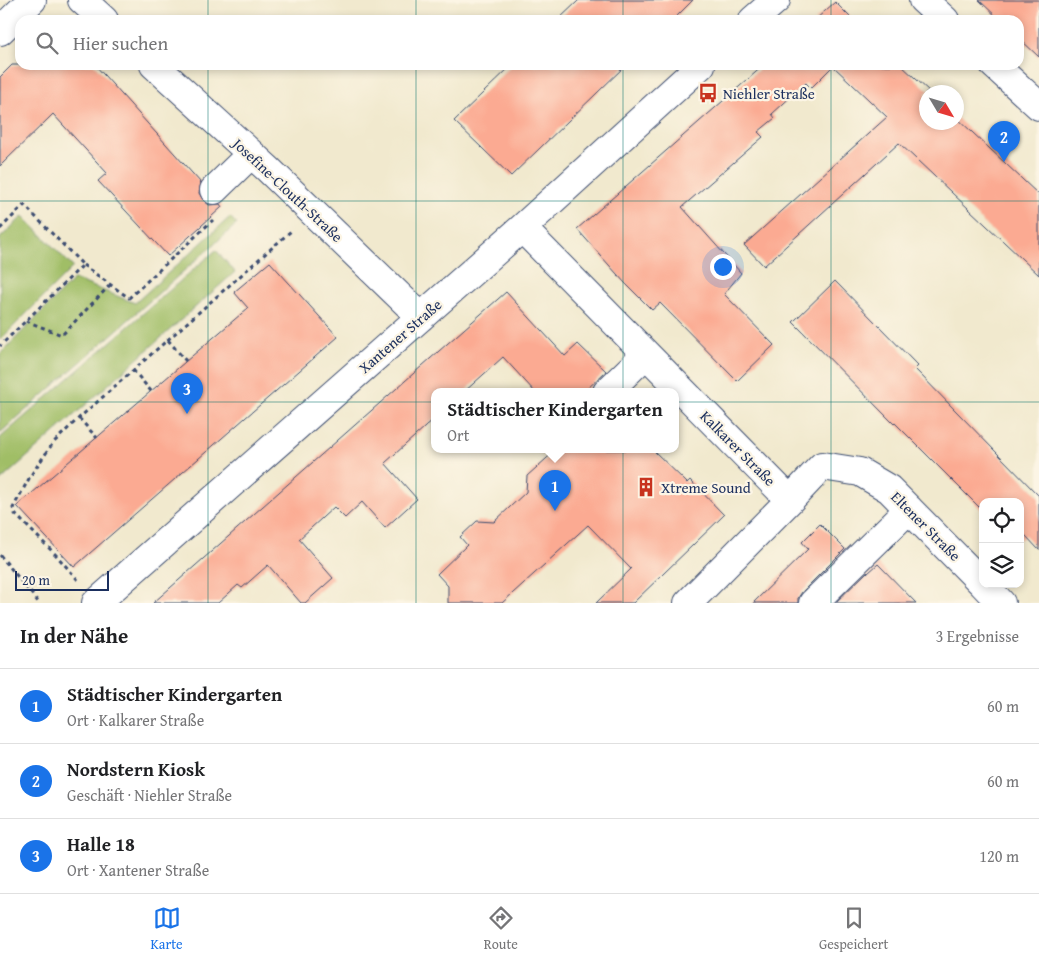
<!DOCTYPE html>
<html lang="de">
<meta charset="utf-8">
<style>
body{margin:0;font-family:"Gentium Book Plus",serif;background:#f2f2f2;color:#202124}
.controls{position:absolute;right:15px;bottom:15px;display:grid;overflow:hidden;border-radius:10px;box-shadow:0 2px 8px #0003}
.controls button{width:45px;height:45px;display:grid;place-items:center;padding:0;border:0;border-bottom:1px solid #e0e0e0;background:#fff;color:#202124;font:25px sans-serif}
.compass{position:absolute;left:919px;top:85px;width:45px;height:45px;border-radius:50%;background:#fff;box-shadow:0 2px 8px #0003;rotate:128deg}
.scale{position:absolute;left:15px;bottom:12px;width:94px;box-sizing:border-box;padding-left:5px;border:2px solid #1b2f5e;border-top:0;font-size:14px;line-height:18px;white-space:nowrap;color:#1b2f5e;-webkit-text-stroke:4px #fcf5e5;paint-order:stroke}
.you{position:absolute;left:722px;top:266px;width:18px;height:18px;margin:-12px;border:4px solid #fff;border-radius:50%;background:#1a73e8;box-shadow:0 0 0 8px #1a73e833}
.badge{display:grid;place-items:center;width:32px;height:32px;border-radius:50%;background:#1a73e8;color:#fff;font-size:16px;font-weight:700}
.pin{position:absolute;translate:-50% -41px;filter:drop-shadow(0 1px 2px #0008)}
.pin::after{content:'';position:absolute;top:26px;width:18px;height:15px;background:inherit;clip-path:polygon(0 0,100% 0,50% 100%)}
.popup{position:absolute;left:431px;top:388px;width:248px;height:65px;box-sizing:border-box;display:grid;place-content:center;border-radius:10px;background:#fff;filter:drop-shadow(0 1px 4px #0005);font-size:16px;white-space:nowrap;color:#757577}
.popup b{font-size:19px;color:#202124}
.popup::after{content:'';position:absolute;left:50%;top:100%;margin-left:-10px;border:10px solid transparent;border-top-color:#fff}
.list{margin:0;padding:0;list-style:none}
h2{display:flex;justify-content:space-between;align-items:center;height:65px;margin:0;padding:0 20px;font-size:21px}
h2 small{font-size:16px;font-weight:400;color:#757577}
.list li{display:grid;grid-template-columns:32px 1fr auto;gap:15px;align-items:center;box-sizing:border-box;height:75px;padding:0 20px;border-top:1px solid #e0e0e0}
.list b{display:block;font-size:19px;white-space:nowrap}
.list p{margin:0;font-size:16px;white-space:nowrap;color:#757577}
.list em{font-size:16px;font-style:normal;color:#757577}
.icon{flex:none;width:28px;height:28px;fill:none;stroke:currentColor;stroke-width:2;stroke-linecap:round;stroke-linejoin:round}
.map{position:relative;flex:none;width:1039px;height:603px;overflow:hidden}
.search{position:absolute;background:#fff;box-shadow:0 2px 8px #0003;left:15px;right:15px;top:15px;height:55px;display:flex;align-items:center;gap:12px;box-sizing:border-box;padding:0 18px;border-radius:15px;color:#757577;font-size:19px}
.sheet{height:290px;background:#fff}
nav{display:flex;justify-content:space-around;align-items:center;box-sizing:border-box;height:70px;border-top:1px solid #e0e0e0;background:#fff;font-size:14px;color:#757577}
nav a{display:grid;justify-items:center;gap:2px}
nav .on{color:#1a73e8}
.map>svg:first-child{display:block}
.green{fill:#a0be66;stroke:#5e7662}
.building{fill:#fbaa92}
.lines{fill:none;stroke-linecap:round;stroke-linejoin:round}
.minor-casing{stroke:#3b4b6f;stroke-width:30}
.path{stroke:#3b4b6f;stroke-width:3;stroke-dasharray:4 4;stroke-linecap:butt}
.minor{stroke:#fff;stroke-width:28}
.grid{fill:none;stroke:#0f766e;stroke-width:1;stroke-opacity:0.55}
.labels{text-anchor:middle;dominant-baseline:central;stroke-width:4.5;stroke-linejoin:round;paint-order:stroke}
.poi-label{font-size:15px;fill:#1b2f5e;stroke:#fcf5e5;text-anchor:start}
.street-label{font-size:15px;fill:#1b2f5e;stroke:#fcf5e5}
</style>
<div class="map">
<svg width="1039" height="603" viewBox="0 0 1039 603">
<rect width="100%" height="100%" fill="#fcf5e5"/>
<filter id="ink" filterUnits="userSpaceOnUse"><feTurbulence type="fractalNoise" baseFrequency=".02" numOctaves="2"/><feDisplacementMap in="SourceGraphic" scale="10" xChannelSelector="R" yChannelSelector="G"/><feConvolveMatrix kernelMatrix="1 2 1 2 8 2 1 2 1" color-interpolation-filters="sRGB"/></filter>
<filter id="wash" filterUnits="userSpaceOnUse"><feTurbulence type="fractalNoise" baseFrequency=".0096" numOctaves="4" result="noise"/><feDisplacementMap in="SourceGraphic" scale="20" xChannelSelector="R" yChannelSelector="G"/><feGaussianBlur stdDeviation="1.12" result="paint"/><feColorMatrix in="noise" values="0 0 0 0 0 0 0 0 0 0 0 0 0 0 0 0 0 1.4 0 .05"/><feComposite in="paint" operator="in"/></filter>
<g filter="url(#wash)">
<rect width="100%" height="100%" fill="#f1e9ce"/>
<path class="green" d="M23,216L73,267L0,340V238Z
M230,217L237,224L0,433V354L74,279L135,303Z
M216,250L235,272L0,481V438Z"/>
<g id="blocks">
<path class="building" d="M579,0H693L673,20H558Z
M979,0H1039V57L1019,38V20H1000Z
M835,2L853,20H815Z
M12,65H95L201,183L199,193L203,200L209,205L220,204L222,207L168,256L98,181L107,173L53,114L0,166V77Z
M512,65H626L511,176L454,121Z
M764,65H901L930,92H926V122H956V117L1039,195V275L899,143L764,266L744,245L887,117L833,66L811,88L806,83L772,114L775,118L758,132L763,137L682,207L741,273L724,294L774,345L737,381L660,303L652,310L625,283L577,229Z
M270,262L338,337L74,567L17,506L248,308L234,292Z
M835,281L918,366L915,369L1039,496V550L1025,535L1020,540V502H983V511L895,423L894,424L793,322Z
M506,292L565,356L578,344L606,371L584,392H535L503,357L464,392H435V418L385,463L417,499L385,528L362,502L345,518L334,507L299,539L333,578L305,603H301L268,565L242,588L238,585L218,603H153Z
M556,450H653L687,483L690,480L724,515L633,603H596L631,569L588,525L502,603H448V586L437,574L467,545L460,537L477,521L494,522L526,492L527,476Z
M820,524L845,549L802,592L798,598V603H753L808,549L802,542Z
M878,564L916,603H835L867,572L868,573Z"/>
</g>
</g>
<g filter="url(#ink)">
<use href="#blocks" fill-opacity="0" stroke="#3b4b6f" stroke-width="1"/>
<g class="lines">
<defs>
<path id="minor" d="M82,0L104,20
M923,0L945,20
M753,20L776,0
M0,31L32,0
M154,65L268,169L421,317
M994,65L1039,106
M214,190L251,154
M522,228L790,500L688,603
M607,392L646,354
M790,500L822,466L860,472L889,489L983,584
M983,584L1001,603
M96,603L522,228L701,65
M813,603L909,509"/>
</defs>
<use href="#minor" class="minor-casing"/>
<path class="path" d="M0,229L24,205L83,265L0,346
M83,265L129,298L213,220
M26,321L62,335L110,285
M168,340L186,361
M133,370L151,391
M79,418L97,438
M0,555L39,603
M78,580L56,555L15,514L13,508L31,475L53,443L79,418L291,231"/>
<use href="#minor" class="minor"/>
</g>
</g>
<path class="grid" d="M208,0V20M416,0V20M623,0V20M831,0V20M208,65V603M416,65V603M623,65V603M831,65V603M0,201H1039M0,402H1039"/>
<defs>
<symbol id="bus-bare" viewBox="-9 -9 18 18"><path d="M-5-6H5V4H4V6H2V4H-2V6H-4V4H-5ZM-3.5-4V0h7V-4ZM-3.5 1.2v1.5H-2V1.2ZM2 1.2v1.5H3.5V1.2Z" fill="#c8321e" stroke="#fcf5e5" stroke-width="2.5" paint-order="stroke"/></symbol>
<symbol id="building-bare" viewBox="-9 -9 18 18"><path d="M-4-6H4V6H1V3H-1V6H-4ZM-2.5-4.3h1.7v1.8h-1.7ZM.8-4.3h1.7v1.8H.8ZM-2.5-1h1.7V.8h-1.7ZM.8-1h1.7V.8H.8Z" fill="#c8321e" stroke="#fcf5e5" stroke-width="2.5" paint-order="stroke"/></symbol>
</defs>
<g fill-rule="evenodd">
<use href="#bus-bare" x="694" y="79" width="28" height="28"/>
<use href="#building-bare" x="632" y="473" width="28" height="28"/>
</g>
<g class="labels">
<g class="poi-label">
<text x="723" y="93">Niehler Straße</text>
<text x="661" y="487">Xtreme Sound</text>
</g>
<g class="street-label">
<text transform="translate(288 190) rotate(43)">Josefine-Clouth-Straße</text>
<text transform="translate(400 336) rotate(-41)">Xantener Straße</text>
<text transform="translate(738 448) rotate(45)">Kalkarer Straße</text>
<text transform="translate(926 526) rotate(45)">Eltener Straße</text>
</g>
</g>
</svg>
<div class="controls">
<button><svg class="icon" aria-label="locate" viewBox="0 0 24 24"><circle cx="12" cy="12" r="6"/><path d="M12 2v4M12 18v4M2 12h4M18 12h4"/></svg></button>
<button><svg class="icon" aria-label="layers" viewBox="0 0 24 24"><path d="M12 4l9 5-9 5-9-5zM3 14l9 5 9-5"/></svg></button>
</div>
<svg class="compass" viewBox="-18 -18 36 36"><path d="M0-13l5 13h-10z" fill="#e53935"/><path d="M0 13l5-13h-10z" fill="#757577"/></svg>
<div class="scale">20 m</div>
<div class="you"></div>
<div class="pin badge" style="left:555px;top:511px">1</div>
<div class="popup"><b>Städtischer Kindergarten</b>Ort</div>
<div class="pin badge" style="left:1004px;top:162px">2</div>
<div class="pin badge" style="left:187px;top:414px">3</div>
<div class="search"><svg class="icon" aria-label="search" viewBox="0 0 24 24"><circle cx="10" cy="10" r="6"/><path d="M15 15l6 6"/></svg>Hier suchen</div>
</div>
<section class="sheet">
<h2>In der Nähe<small>3 Ergebnisse</small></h2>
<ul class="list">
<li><span class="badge">1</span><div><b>Städtischer Kindergarten</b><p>Ort · Kalkarer Straße</p></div><em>60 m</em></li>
<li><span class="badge">2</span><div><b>Nordstern Kiosk</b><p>Geschäft · Niehler Straße</p></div><em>60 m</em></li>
<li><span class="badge">3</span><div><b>Halle 18</b><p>Ort · Xantener Straße</p></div><em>120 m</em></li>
</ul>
</section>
<nav>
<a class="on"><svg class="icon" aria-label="map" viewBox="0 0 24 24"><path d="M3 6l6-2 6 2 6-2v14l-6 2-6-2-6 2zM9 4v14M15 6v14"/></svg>Karte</a>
<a><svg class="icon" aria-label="directions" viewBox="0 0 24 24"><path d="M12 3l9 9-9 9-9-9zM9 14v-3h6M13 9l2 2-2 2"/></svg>Route</a>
<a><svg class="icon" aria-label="saved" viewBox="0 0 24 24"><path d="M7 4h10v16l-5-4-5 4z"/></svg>Gespeichert</a>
</nav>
